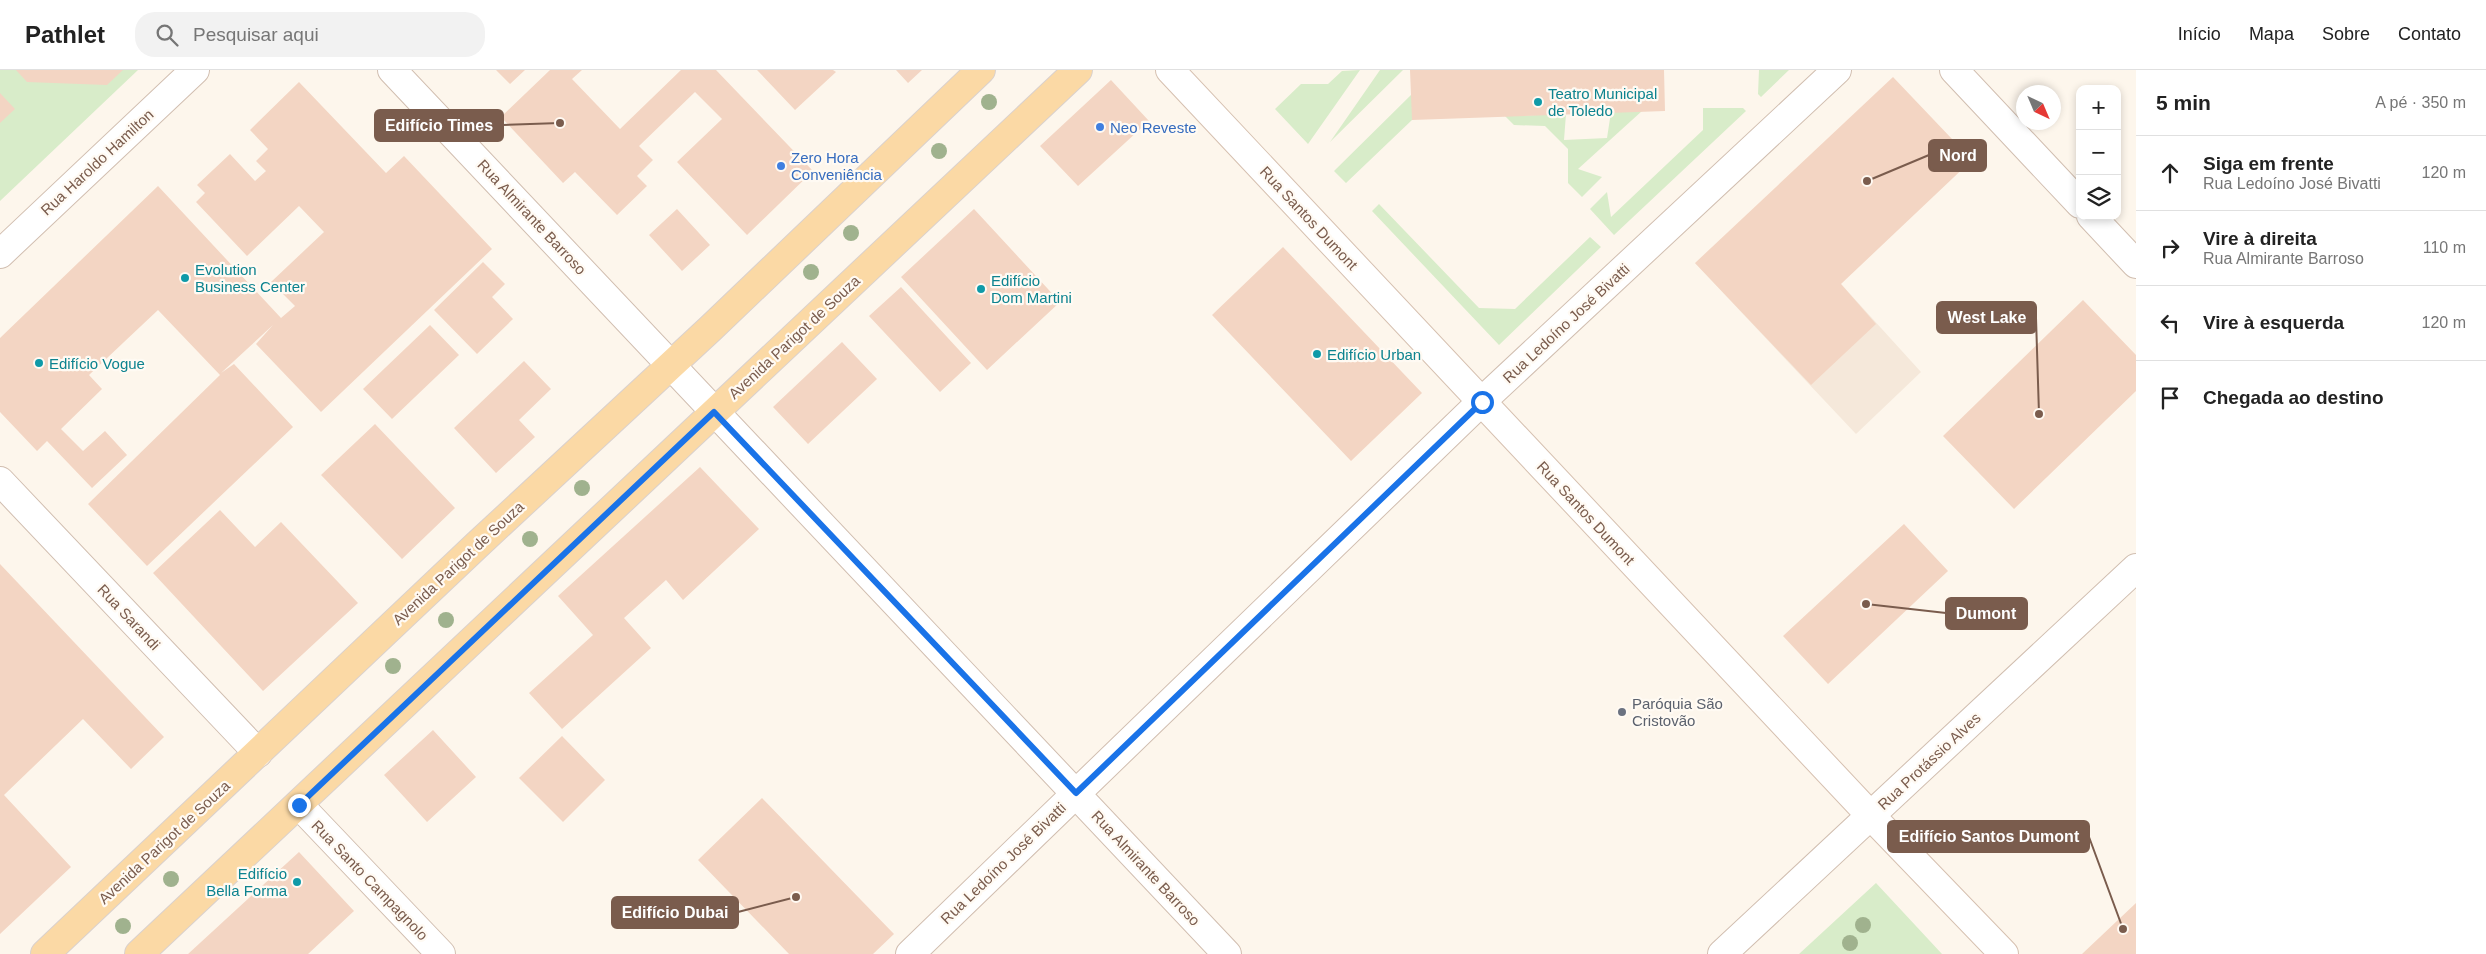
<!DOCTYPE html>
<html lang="pt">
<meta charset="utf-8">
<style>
body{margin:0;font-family:Arial,sans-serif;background:#f2f2f2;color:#222}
.controls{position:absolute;right:15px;top:15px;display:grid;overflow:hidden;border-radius:10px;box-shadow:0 2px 8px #0003}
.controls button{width:45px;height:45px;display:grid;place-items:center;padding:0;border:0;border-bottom:1px solid #e0e0e0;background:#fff;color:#222;font:25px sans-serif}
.compass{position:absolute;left:2016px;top:15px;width:45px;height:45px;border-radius:50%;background:#fff;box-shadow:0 2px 8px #0003;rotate:136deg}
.stop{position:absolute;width:15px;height:15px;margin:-11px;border:4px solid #1a73e8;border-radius:50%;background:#fff}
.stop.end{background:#1a73e8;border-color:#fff;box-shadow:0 1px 5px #0008}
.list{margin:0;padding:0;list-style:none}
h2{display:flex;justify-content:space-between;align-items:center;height:65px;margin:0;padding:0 20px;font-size:21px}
h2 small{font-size:16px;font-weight:400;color:#767676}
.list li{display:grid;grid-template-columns:32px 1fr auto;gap:15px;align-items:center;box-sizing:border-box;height:75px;padding:0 20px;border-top:1px solid #e0e0e0}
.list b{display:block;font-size:19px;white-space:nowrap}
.list p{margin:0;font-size:16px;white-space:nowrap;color:#767676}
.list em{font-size:16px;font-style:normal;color:#767676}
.icon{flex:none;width:28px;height:28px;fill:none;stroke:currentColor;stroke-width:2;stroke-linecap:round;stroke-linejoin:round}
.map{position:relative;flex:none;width:2136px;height:884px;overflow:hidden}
header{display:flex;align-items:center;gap:30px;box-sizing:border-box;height:70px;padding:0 25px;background:#fff;border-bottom:1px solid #e0e0e0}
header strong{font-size:24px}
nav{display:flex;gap:28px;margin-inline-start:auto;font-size:18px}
.search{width:350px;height:45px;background:#f2f2f2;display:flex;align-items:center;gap:12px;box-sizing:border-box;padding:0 18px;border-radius:20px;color:#767676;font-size:19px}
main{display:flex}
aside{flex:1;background:#fff}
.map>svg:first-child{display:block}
.residential{fill:#f5e8da}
.green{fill:#d8ecc9}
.building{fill:#f3d5c3}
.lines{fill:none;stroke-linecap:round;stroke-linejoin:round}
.street-casing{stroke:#d1beb0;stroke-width:30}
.secondary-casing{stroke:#d6c0b0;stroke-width:30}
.primary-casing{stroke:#dad1cd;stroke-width:30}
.street{stroke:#fff;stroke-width:28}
.secondary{stroke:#fff;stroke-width:28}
.primary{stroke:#fbd9a5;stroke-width:28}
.tree{fill:#a0b28e}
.route{stroke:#1a73e8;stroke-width:6}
.culture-dot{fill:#0f9aa8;stroke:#fffaf3;stroke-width:2}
.shop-dot{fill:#3f7fe0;stroke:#fffaf3;stroke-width:2}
.worship-dot{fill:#6b7280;stroke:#fffaf3;stroke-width:2}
.labels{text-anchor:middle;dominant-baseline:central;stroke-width:4.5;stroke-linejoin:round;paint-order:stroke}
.culture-label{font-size:15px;fill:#0d838f;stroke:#fffaf3;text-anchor:start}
.shop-label{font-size:15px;fill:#366cbe;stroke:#fffaf3;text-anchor:start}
.street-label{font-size:15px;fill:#7a5c4d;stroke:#fffaf3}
.worship-label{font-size:15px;fill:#5b616d;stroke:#fffaf3;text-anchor:start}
.leader{fill:none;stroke:#7a5c4d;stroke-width:2}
.callout-dot{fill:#7a5c4d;stroke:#fffaf3;stroke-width:2}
.callout{fill:#7a5c4d;stroke:#7a5c4d;stroke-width:2}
.callout-label{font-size:16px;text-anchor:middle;font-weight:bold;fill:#fff}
</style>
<header>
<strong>Pathlet</strong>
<div class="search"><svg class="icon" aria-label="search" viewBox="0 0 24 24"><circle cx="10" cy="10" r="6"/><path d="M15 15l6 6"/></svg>Pesquisar aqui</div>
<nav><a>Início</a><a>Mapa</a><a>Sobre</a><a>Contato</a></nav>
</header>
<main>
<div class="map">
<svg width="2136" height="884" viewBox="0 0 2136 884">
<rect width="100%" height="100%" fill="#fdf6ec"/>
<path class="residential" d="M1695,193L1841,214L1921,302L1856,364Z"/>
<path class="green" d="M0,0H138L0,131Z
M1360,0L1308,74L1275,39L1301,14H1328L1342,1Z
M1380,0H1403L1330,72Z
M1759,0H1789L1761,27L1758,24Z
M1412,24V50L1346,113L1334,101Z
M1703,38H1743L1746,41L1614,165L1590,139L1607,122L1611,147L1703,60Z
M1642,41L1578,99L1602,107L1582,127L1568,113V79L1545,56L1514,55L1505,46L1566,44L1564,70L1607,68L1611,42Z
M1379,134L1479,238L1515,239L1590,167L1601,177L1499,275L1372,141Z
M1876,813L1942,884H1799Z"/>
<path class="building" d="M16,0H123L107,15L27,12Z
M496,0H525L510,14Z
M550,0H582L572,9L620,59L681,0H716L813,101L747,165L677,92L722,49L695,22L639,76L653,90L637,106L647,116L617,145L575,102L563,113L501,47Z
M757,0H833L836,2L795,40Z
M896,0H922L908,13Z
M1410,0H1664L1665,41L1412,50Z
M1893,7L1972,90L1841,214L1876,254L1811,315L1695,193Z
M1111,10L1149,51L1078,116L1040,76Z
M299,12L386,103L404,86L492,179L321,342L256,274L273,255L221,303L234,294L293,357L147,496L88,434L220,305L158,240L89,305L102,319L61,359L83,381L105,361L127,385L92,418L47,371L37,381L0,342V268L158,116L281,248L295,236L271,212L324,162L299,136L247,186L196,132L205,123L197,115L230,84L255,111L266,101L256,91L268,79L250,60Z
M0,23L15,39L0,53Z
M677,139L710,175L682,201L649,165Z
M974,139L1060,232L987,300L901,207Z
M1283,177L1422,323L1351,391L1212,245Z
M483,192L505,214L492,227L513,249L477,284L434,240Z
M901,217L971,293L940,322L869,246Z
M2083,230L2136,285V321L2014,439L1943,366Z
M430,255L459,285L392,349L363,319Z
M842,272L877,309L808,374L773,337Z
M524,291L551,319L519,350L535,367L496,403L454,358Z
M375,354L455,438L402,489L321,405Z
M700,397L759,459L683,530L666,510L624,548L651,578L562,659L529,623L593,565L558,526Z
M220,440L255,477L281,452L358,533L263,621L153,503Z
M1904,454L1948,501L1828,614L1783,566Z
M0,494L164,667L131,699L83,649L4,725L71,797L0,864Z
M433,660L476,707L427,752L384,705Z
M562,666L605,710L563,752L519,708Z
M762,728L894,864L873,884H789L698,790Z
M299,782L354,841L308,884H188Z
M2136,833V884H2082Z"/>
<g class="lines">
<defs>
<path id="street" d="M392,0L1227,884
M1954,0L2080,134
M2091,146L2136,194
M0,184L195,0
M0,411L258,683
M299,735L441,884
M910,884L1481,332L1837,0
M1722,884L2136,498"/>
<path id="secondary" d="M1170,0L1871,746L2004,884"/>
<path id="primary" d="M45,884L477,475L711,258L981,0
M139,884L1078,0"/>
</defs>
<use href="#street" class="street-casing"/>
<use href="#secondary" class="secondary-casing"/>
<use href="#primary" class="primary-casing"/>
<use href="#street" class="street"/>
<use href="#secondary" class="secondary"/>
<use href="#primary" class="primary"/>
</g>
<g class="tree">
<circle cx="989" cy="32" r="8"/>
<circle cx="939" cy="81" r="8"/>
<circle cx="851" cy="163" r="8"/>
<circle cx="811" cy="202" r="8"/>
<circle cx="582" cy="418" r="8"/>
<circle cx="530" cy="469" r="8"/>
<circle cx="446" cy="550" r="8"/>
<circle cx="393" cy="596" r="8"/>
<circle cx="171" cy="809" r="8"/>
<circle cx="1863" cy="855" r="8"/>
<circle cx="123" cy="856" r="8"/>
<circle cx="1850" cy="873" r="8"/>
</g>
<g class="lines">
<path class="route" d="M299,735L714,342L1076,723L1482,332"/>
</g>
<g class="culture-dot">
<circle cx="1538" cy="32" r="5"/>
<circle cx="185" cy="208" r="5"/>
<circle cx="981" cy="219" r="5"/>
<circle cx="1317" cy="284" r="5"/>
<circle cx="39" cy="293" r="5"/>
<circle cx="297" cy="812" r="5"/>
</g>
<g class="shop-dot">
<circle cx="1100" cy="57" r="5"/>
<circle cx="781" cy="96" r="5"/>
</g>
<circle class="worship-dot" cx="1622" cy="642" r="5"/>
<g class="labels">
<g class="culture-label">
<text x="1548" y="23">Teatro Municipal<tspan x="1548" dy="17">de Toledo</tspan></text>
<text x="195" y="199">Evolution<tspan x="195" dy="17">Business Center</tspan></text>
<text x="991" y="210">Edifício<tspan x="991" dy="17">Dom Martini</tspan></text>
<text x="1327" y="284">Edifício Urban</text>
<text x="49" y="293">Edifício Vogue</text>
<text x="287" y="803" text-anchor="end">Edifício<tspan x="287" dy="17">Bella Forma</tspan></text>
</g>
<g class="shop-label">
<text x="1110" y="57">Neo Reveste</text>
<text x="791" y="87">Zero Hora<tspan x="791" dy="17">Conveniência</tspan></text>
</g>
<g class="street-label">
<text transform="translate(97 92) rotate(-43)">Rua Haroldo Hamilton</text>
<text transform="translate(532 147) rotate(47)">Rua Almirante Barroso</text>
<text transform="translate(1309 148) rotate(47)">Rua Santos Dumont</text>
<text transform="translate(1566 253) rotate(-43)">Rua Ledoíno José Bivatti</text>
<text transform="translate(794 267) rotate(-43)">Avenida Parigot de Souza</text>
<text transform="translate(1586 443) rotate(47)">Rua Santos Dumont</text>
<text transform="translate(458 493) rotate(-43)">Avenida Parigot de Souza</text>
<text transform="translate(129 547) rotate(47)">Rua Sarandi</text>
<text transform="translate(1929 691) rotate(-43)">Rua Protássio Alves</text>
<text transform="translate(164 772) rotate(-43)">Avenida Parigot de Souza</text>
<text transform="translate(1003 793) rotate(-44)">Rua Ledoíno José Bivatti</text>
<text transform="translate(1146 798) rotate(47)">Rua Almirante Barroso</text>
<text transform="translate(370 810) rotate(46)">Rua Santo Campagnolo</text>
</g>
<g class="worship-label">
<text x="1632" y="633">Paróquia São<tspan x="1632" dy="17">Cristovão</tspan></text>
</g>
</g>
<path class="leader" d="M560 53L503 55M1867 111L1929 85M2039 344L2036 248M1866 534L1946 543M2123 859L2089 767M796 827L738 842"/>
<g class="callout-dot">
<circle cx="560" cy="53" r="5"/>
<circle cx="1867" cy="111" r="5"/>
<circle cx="2039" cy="344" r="5"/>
<circle cx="1866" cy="534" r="5"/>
<circle cx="2123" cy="859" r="5"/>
<circle cx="796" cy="827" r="5"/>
</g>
<g class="callout">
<rect x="375" y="40" width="128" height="31" rx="5"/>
<rect x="1929" y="70" width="57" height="31" rx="5"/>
<rect x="1937" y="232" width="99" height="31" rx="5"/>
<rect x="1946" y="528" width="81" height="31" rx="5"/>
<rect x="1888" y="751" width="201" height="31" rx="5"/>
<rect x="612" y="827" width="126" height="31" rx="5"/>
</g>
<g class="callout-label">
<text x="439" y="61">Edifício Times</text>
<text x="1958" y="91">Nord</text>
<text x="1987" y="253">West Lake</text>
<text x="1986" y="549">Dumont</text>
<text x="1989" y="772">Edifício Santos Dumont</text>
<text x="675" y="848">Edifício Dubai</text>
</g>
</svg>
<div class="controls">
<button>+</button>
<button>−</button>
<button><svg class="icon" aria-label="layers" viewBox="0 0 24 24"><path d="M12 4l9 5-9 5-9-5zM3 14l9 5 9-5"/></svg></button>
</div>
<svg class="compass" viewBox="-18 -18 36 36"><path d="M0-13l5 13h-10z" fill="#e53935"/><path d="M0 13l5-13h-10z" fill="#767676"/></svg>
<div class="stop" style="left:1482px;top:332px"></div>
<div class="stop end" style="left:299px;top:735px"></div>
</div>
<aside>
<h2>5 min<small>A pé · 350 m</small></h2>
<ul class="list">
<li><svg class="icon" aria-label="ahead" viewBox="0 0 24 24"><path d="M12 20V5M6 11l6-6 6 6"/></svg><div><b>Siga em frente</b><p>Rua Ledoíno José Bivatti</p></div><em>120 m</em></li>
<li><svg class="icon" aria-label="right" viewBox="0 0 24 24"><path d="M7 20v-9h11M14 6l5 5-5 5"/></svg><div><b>Vire à direita</b><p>Rua Almirante Barroso</p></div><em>110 m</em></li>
<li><svg class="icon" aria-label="left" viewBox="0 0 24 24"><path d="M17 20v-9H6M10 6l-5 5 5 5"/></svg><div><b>Vire à esquerda</b></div><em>120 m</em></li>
<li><svg class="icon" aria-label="arrive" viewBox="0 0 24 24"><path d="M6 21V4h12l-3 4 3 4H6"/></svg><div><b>Chegada ao destino</b></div></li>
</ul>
</aside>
</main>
